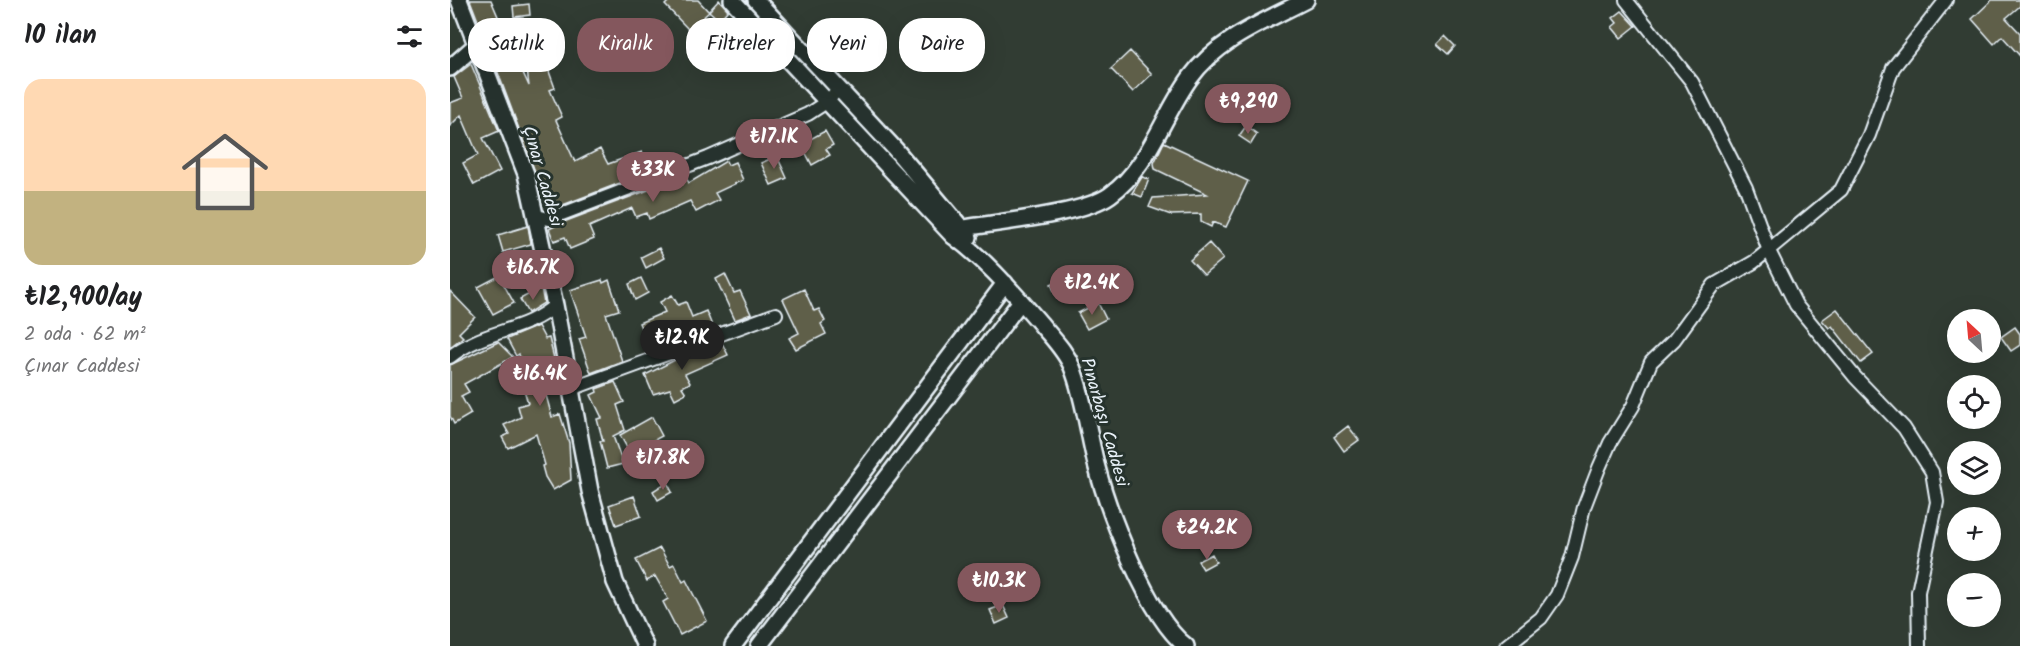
<!DOCTYPE html>
<html lang="tr">
<head>
<meta charset="utf-8">
<style>
	:root { --surface:#fff; --page:#f2f2f2; --text:#202124; --muted:#757577; --accent:#84575d }
	body { margin:0; font-family:Kalam,sans-serif; background:var(--page); color:var(--text); height:100vh; display:flex; flex-direction:column; font-size:22px; white-space:nowrap }
	* { box-sizing:border-box; margin:0 }
	p { font-size:20px; color:var(--muted) }
	.icon { flex:none; width:33px; height:33px; fill:none; stroke:currentColor; stroke-width:2; stroke-linecap:round; stroke-linejoin:round }
	.map { position:relative; flex:1; overflow:hidden }
	.panel { display:flex; flex-direction:column; background:var(--surface); width:450px }
	.panel>* { flex:none }
	.banner { position:absolute; left:18px; top:18px; width:570px; height:54px; display:flex; gap:12px }
	.needle { width:39px; rotate:334deg }
	.tools { position:absolute; left:1497px; top:309px; display:grid; gap:12px }
	.tools a { display:grid; place-items:center; width:54px; height:54px; border-radius:50%; background:var(--surface); box-shadow:0 6px 24px #0002; font-size:30px }
	.price { position:absolute; translate:-50% -51px; padding:0 14px; border-radius:21px; background:var(--accent); color:#fff; font-size:20px; line-height:39px; filter:drop-shadow(0 2px 3px #0008) }
	.price::after { content:''; position:absolute; left:50%; top:36px; width:18px; height:14px; margin-left:-9px; background:inherit; clip-path:polygon(0 0,100% 0,50% 100%) }
	.price.on { background:#222; color:#fff }
	ul { padding:0; list-style:none }
	li { display:grid; align-content:center; gap:12px; height:318px; padding:0 24px }
	li span { display:grid; place-items:center; height:186px; border-radius:18px; color:#555 }
	li>.icon { margin-inline-start:auto }
	span .icon { width:108px; height:108px; fill:#fffc; stroke-width:1 }
	li b { font-size:26px }
	h2 { display:flex; justify-content:space-between; align-items:center; height:72px; padding:0 24px; font-size:26px }
	.pill { padding:0 21px; border-radius:24px; background:var(--surface); box-shadow:0 6px 24px #0002; font-size:21px; line-height:54px }
	.pill.on { background:var(--accent); color:#fff }
	main { display:flex; flex:1; min-height:0 }
	.map>svg:first-child { display:block }
	.building { fill:#5f5f4a; stroke:#e8f1f8; stroke-width:1.5 }
	.lines { fill:none; stroke-linecap:round; stroke-linejoin:round }
	.minor-casing { stroke:#e8f1f8; stroke-width:16 }
	.tertiary-casing { stroke:#e8f1f8; stroke-width:20 }
	.minor { stroke:#26332d; stroke-width:12 }
	.tertiary { stroke:#26332d; stroke-width:15 }
	.labels { text-anchor:middle; stroke-width:6; stroke-linejoin:round; paint-order:stroke }
	.street-label { font-size:18px; fill:#e8f1f8; stroke:#26332d }
</style>
</head>
<body>
<main>
<section class="panel">
<h2>10 ilan<svg class="icon" aria-label="filters" viewBox="0 0 24 24"><path d="M4 7h16M4 17h16"/><circle cx="9" cy="7" r="2"/><circle cx="15" cy="17" r="2"/></svg></h2>
<ul>
<li><span style="background:linear-gradient(#ffd9b3 60%,#c2b280 0)"><svg class="icon" aria-label="home" viewBox="0 0 24 24"><path d="M3 11l9-7 9 7M6 9v11h12V9"/></svg></span><div><b>₺12,900/ay</b><p>2 oda · 62 m²</p><p>Çınar Caddesi</p></div></li>
</ul>
</section>
<div class="map">
<svg width="1570" height="646" viewBox="0 0 1570 646">
	<rect width="100%" height="100%" fill="#313c33"/>
	<filter id="ink" filterUnits="userSpaceOnUse"><feTurbulence type="fractalNoise" baseFrequency=".0167" numOctaves="2"/><feDisplacementMap in="SourceGraphic" scale="12" xChannelSelector="R" yChannelSelector="G"/><feConvolveMatrix kernelMatrix="1 2 1 2 8 2 1 2 1" color-interpolation-filters="sRGB"/></filter>
	<g filter="url(#ink)">
		<path class="building" d="M20 0H41L58 40 39 49Z
			M220 0H248L259 12 239 30 215 5Z
			M269 0 278 10 269 20 259 11Z
			M1542 0H1570V6L1556 18 1570 33V56L1552 36 1544 44 1522 19Z
			M79 4 80 15 64 17 63 6Z
			M1172 11 1186 26 1171 38 1162 27 1167 23 1163 18Z
			M995 36 1005 46 998 54 987 44Z
			M90 38 96 54 93 55 105 88 100 90 112 117 106 120 125 162 150 149 158 164 192 152 196 163 202 162 204 170 105 208 85 172 47 70 69 64 79 86 76 61 83 58 78 43Z
			M680 51 702 74 683 92 661 69Z
			M21 64 49 131 33 138 50 171 24 185 13 163 28 155 11 115 0 126V103L13 98 4 77Z
			M796 126 807 134 801 144 789 136Z
			M375 131 383 145 376 149 380 155 362 165 351 144Z
			M714 142 798 181 776 227 763 222 761 227 751 222V214L721 215 699 207 703 198 757 194 705 169 704 163Z
			M327 156 337 178 321 185 311 163Z
			M276 161 278 165 285 162 293 180 265 193 269 200 246 212 240 201 199 219 197 213 186 217 182 208 139 227 144 239 120 249 115 237 104 241 99 229 111 223 209 186 210 188 235 176 239 183Z
			M692 177 699 179 692 197 682 193Z
			M78 226 81 244 53 252 48 235Z
			M759 243 773 259 754 275 740 260Z
			M209 248 214 258 196 268 191 257Z
			M275 274 284 293 290 291 301 314 285 320 266 279Z
			M49 276 64 303 43 314 28 287Z
			M191 278 198 293 185 300 179 284Z
			M612 279 616 288 605 293 601 284Z
			M152 280 153 283 159 280 169 310 156 314 172 361 141 373 129 339 136 337 120 290Z
			M91 288 94 303 78 313 70 299Z
			M354 289 364 311 369 309 375 321 371 324 376 334 346 349 339 338 349 333 333 299Z
			M0 291 25 317 9 333 13 337 0 347Z
			M222 295 228 305 236 302 242 317 256 311 263 328 218 345 215 337 198 344 189 323 215 312 210 302Z
			M648 303 656 319 637 329 628 313Z
			M1387 309 1423 354 1411 363 1382 326 1379 328 1372 320Z
			M88 326 95 339 99 338 110 383 94 388 102 417 110 414 119 443 121 480 103 490 95 477 92 466 95 465 86 434 58 448 52 437 59 434 54 425 71 417 68 406 78 403 70 377 75 376 69 354 66 356 57 339Z
			M1565 327 1570 334V345L1561 351 1551 337Z
			M48 342 63 357 14 384 19 392 11 396 21 414 4 424 0 416V365Z
			M272 343 278 355 235 374 240 383 232 387 236 393 225 399 220 389 203 394 195 375 225 360Z
			M165 382 174 402 167 405 175 430 163 436 173 464 157 468 150 441H153L147 419 152 418 141 395 147 392 146 389Z
			M202 417 212 436 180 453 170 435Z
			M898 426 909 440 894 451 884 437Z
			M217 482 222 492 208 500 203 491Z
			M184 496 191 516 166 525 159 505Z
			M210 548 220 566 224 564 233 582 236 580 257 621 230 635 213 602 218 599 205 576 197 581 186 560Z
			M762 554 766 562 753 569 748 561Z
			M553 605 559 618 546 624 540 610Z"/>
		<g class="lines">
			<g class="minor-casing">
				<path id="minor" d="M1176 0 1242 82 1296 188 1319 251 1346 305 1405 377 1454 428 1482 472 1487 502 1468 592 1469 646
					M87 216 99 219 258 158 358 114 378 101 388 89
					M0 357C32 330 76 332 105 305
					M121 389 326 314
					M1056 646 1091 618 1107 595 1122 557 1134 507 1149 468 1160 443 1183 406 1201 362 1224 340 1264 285 1304 262 1391 190 1419 135 1443 68 1496 0"/>
			</g>
			<g class="tertiary-casing">
				<path id="tertiary" d="M9 0 76 174 105 305 140 491 165 582 195 646
					M282 0 503 236C537 261 562 291 590 323 601 337 615 350 622 367 634 397 638 432 646 464 658 511 698 617 736 646
					M306 0 445 149 519 237
					M0 68 26 45
					M503 236 514 228C550 222 634 214 660 195 699 167 713 115 740 78 768 39 814 22 856 0
					M283 646 555 283
					M309 646 571 301"/>
			</g>
			<use href="#minor" class="minor"/>
			<use href="#tertiary" class="tertiary"/>
		</g>
	</g>
	<g class="labels">
		<g class="street-label">
			<text transform="translate(93 176) rotate(74)" y="6">Çınar Caddesi</text>
			<text transform="translate(655 422) rotate(74)" y="6">Pınarbaşı Caddesi</text>
		</g>
	</g>
</svg>
<div class="tools">
<a><svg class="needle" viewBox="-14 -14 28 28"><path d="M0-13l5 13h-10z" fill="#e53935"/><path d="M0 13l5-13h-10z" fill="#757577"/></svg></a>
<a><svg class="icon" aria-label="locate" viewBox="0 0 24 24"><circle cx="12" cy="12" r="6"/><path d="M12 2v4M12 18v4M2 12h4M18 12h4"/></svg></a>
<a><svg class="icon" aria-label="layers" viewBox="0 0 24 24"><path d="M12 4l9 5-9 5-9-5zM3 14l9 5 9-5"/></svg></a>
<a>+</a>
<a>−</a>
</div>
<b class="price" style="left:798px;top:135px">₺9,290</b>
<b class="price" style="left:324px;top:170px">₺17.1K</b>
<b class="price" style="left:203px;top:203px">₺33K</b>
<b class="price" style="left:83px;top:301px">₺16.7K</b>
<b class="price" style="left:642px;top:316px">₺12.4K</b>
<b class="price on" style="left:232px;top:371px">₺12.9K</b>
<b class="price" style="left:90px;top:407px">₺16.4K</b>
<b class="price" style="left:213px;top:491px">₺17.8K</b>
<b class="price" style="left:757px;top:561px">₺24.2K</b>
<b class="price" style="left:549px;top:614px">₺10.3K</b>
<div class="banner">
<a class="pill">Satılık</a>
<a class="pill on">Kiralık</a>
<a class="pill">Filtreler</a>
<a class="pill">Yeni</a>
<a class="pill">Daire</a>
</div>
</div>
</main>
</body>
</html>
